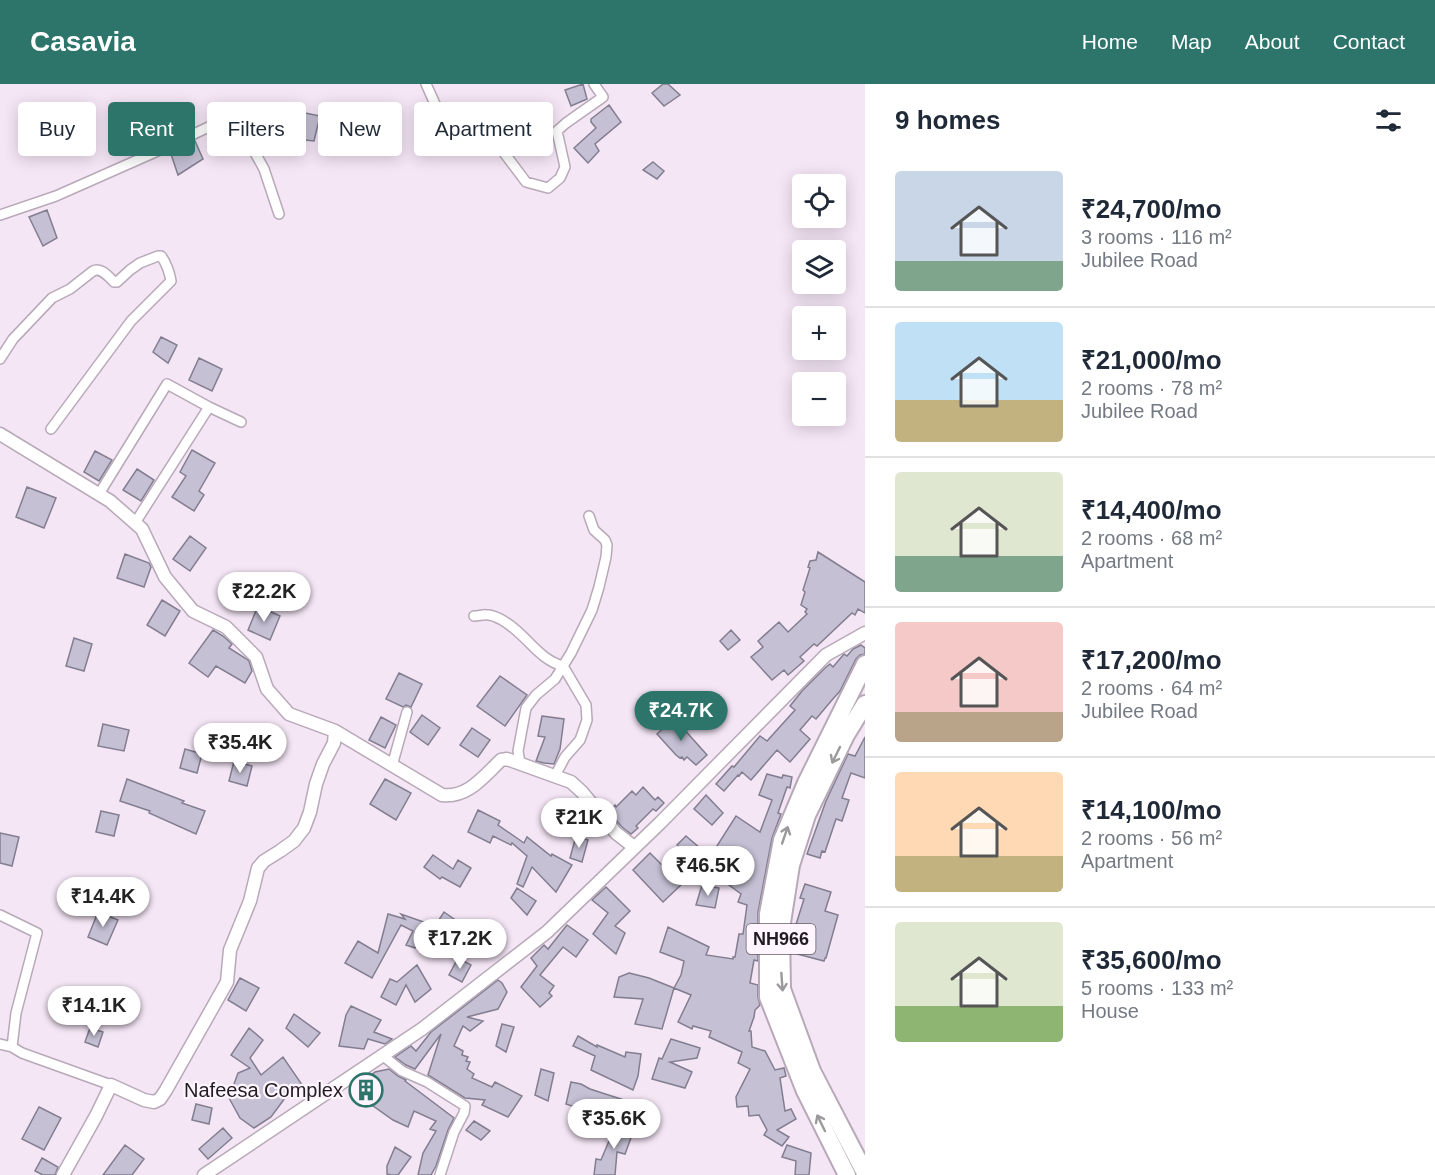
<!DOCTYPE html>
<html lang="en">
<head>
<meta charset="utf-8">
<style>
	:root { --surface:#fff; --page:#f6f6f7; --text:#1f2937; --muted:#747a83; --line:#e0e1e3; --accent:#2d746b }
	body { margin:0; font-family:Helvetica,sans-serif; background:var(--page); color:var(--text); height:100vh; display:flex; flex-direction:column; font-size:22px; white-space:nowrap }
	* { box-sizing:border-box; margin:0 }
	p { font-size:20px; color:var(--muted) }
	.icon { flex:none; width:33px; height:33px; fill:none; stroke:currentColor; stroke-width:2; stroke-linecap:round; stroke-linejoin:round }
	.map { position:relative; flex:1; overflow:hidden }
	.panel { display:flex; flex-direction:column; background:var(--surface); width:570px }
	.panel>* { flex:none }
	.hud { position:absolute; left:18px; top:18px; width:570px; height:54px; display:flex; gap:12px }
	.buttons { position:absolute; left:792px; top:90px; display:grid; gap:12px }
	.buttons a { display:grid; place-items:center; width:54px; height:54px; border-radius:6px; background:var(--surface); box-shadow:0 3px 15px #0003; font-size:30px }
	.price { position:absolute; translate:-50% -51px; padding:0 14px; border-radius:21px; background:#fff; color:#222; font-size:20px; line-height:39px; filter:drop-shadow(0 2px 3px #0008) }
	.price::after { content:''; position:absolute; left:50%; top:36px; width:18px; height:14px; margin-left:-9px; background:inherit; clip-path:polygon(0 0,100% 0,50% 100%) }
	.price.selected { background:var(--accent); color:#fff }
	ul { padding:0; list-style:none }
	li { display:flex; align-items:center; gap:18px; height:150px; padding:0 30px }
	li+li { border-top:2px solid var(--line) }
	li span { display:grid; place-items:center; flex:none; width:168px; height:120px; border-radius:6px; color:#555 }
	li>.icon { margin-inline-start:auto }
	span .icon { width:72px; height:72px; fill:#fffc; stroke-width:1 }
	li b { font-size:26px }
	h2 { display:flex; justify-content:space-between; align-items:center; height:72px; padding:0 30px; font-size:26px }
	.pill { padding:0 21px; border-radius:6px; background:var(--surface); box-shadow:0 3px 15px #0003; font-size:21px; line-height:54px }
	.pill.selected { background:var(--accent); color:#fff }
	header { display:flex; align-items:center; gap:36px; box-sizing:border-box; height:84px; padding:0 30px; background:var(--accent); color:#fff }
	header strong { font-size:28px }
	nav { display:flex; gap:33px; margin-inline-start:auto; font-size:21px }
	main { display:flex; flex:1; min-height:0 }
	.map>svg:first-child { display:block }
	.building { fill:#c5c0d4; stroke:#827e90; stroke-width:1.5 }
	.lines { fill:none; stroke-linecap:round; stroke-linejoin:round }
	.street-casing { stroke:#b8a9b9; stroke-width:12 }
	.secondary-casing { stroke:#b8a9b9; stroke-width:15 }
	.highway-casing { stroke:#b8a9b9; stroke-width:20 }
	.street { stroke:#fff; stroke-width:9 }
	.secondary { stroke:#fff; stroke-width:12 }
	.highway { stroke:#fff; stroke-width:16 }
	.oneway { stroke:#9b999b }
	.labels { text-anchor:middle; stroke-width:4.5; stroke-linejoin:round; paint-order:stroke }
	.shield { fill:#fef5ff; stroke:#635d64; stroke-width:1.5 }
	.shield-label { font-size:18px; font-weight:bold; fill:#211c21 }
	.poi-label { font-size:20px; fill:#211c21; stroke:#fef5ff; text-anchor:end }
</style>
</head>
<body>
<header>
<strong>Casavia</strong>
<nav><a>Home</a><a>Map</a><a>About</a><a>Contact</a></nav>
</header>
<main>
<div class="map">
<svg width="865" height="1091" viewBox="0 0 865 1091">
	<rect width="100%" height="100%" fill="#f5e6f6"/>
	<path class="building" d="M583 0 587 15 571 22 565 6Z
		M663 0H668L680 11 664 22 652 9Z
		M609 21 621 38 595 60 599 67 588 79 574 64 596 44 591 38V35Z
		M281 24 320 32 314 57 277 53Z
		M526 39 542 53 533 66 517 52Z
		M195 57 203 75 178 91 171 70Z
		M653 78 664 87 657 95 643 86Z
		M47 126 57 154 43 162 29 133Z
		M161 253 177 261 168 279 153 268Z
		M199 274 222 285 212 307 189 296Z
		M192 366 215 379 199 407 204 411 194 427 172 413 186 392 180 388Z
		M95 367 112 376 99 397 84 388Z
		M137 385 154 396 141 417 123 406Z
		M27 403 56 414 44 444 16 433Z
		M190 452 206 464 190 487 173 475Z
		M818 468 865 498V529L858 525 855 531 852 529 817 562 814 560 800 573 804 577 788 591 784 586 772 596 751 573 763 563 758 557 779 538 788 548 807 530 805 528 807 525 801 521 805 508 803 506 810 484 808 483 810 477 816 476Z
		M125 470 149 479 151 483 144 503 117 494Z
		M162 516 180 527 165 552 147 541Z
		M258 522 280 532 270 556 248 546Z
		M213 546 223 552 232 560 229 564 245 574 249 577 252 587 245 599 216 582 208 593 189 579Z
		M731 546 740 556 728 566 720 557Z
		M74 554 92 560 84 587 66 582Z
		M861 561 865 564V570L860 571 856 575 840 607 832 616 816 635 812 632 800 646 810 655 790 678 777 666 751 696 742 688 739 692 738 691 724 707 716 700 732 682 734 683 760 652 767 657 795 626 790 622 802 607 825 584 830 580 833 583 844 570 847 572 853 565Z
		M399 589 422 600 411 623 406 621 403 623 386 615Z
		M500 592 527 611 505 642 477 622Z
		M422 631 440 644 428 661 410 648Z
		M542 632 564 635 560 665 554 680 544 679 536 677 545 653 538 652Z
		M381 633 396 641 385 664 369 656Z
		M674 634 707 671 696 681 687 673 684 676 682 673 680 674 676 671 657 650Z
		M103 640 129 646 124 667 98 662Z
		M472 644 490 656 478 673 460 661Z
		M218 647 237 654 229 676 210 669Z
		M865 653V694L851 689 842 714 849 716 842 737 836 735 825 768 822 767 820 774 807 770 826 717 848 670 855 672Z
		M185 665 202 670 197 689 180 684Z
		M234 677 252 682 247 702 229 697Z
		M767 690 782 694 783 691 792 693 790 704 787 703 778 729 781 730 772 754 758 828V877L754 876 750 899 758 901V913L760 921 755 926 754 933 749 947H751L752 963 765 967 775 986 784 984 786 992 780 994 785 1027 791 1025 796 1035 777 1046 789 1053 782 1062 764 1051 767 1046 759 1031 749 1032 748 1022 737 1023 736 1013 750 985 738 979 742 968 709 953 711 947 693 942 692 945 678 938 691 911 674 904 681 891 684 877 660 868 668 843 709 863 706 871 733 875V873H735L739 850H743L747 821 738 818 741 810 706 784 708 776 736 732 760 748 772 716 759 711Z
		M127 695 184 717 182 719 205 727 196 750 149 729 150 727 120 717Z
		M385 695 411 709 396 736 370 720Z
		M643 703 655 716 658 713 664 719 656 727 653 725 636 742 638 744 631 750 622 743 609 728 615 721 616 723 632 707 636 711Z
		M706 711 723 729 712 741 694 725Z
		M478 726 500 737 498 741 524 759 527 753 551 772 552 770 572 781 556 808 532 783 523 803 517 800 527 772 512 759 511 761 493 752 490 759 468 748Z
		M101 727 119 731 114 752 96 748Z
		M0 749 19 753 12 782 0 779Z
		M576 752 588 756 582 778 570 774Z
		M686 752 701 765 684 798 663 818 633 786 650 769 668 787 683 766 677 761Z
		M433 771 453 785 458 776 471 784 460 803 442 793 440 795 424 783Z
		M805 800 831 808 825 827 838 831 826 874H825L824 877 797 870 802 853 793 850 804 815 800 814Z
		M702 801 719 804 715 824 696 821Z
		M606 803 630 827 615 842 625 849 616 870 593 850 608 829 592 816Z
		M517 804 536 817 527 831 511 814Z
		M98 828 118 836 107 861 88 853Z
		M444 828 464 842 444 867 420 847 415 864 406 861 413 847 401 841 372 894 345 879 358 857 378 869 388 830 405 835 401 830 435 842Z
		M567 841 588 856 576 873 563 863 540 891 554 902 549 909 552 912 540 923 521 903 537 882 531 874 544 861 548 865Z
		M458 874 471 881 462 898 449 891Z
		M417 881 431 905 415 918 406 901 396 921 381 913 390 895 397 898Z
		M629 889 649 894 674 904 662 945 635 940 643 915 614 913 619 893Z
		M240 894 259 904 246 927 228 916Z
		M498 896 502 899 507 908 498 925 467 933 483 937 470 947 463 942 454 962 463 967 462 971 468 973 466 977 470 978 467 985 474 990 472 994 492 1003 495 998 522 1012 508 1033 482 1021 485 1016 465 1014 428 991 441 950 415 985 406 981 395 973 411 962 416 967 431 948Z
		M351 922 381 936 374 948 392 955 385 960 368 955 364 965 339 962 346 931Z
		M294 930 320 949 308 963 286 944Z
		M502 940 514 943 506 968 496 962Z
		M90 944 103 948 98 963 85 958Z
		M249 944 263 956 250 974 261 991 283 973 305 1005 298 1011 285 1014 271 1033 254 1044 240 1034 229 1014 238 989 250 984 231 971Z
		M578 952 597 963V961L625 973 626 968 641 970 638 992 633 1006 591 986 595 972 573 962Z
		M671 955 700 964 697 974 670 978 692 988 685 1004 652 995 659 974 662 975Z
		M389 985 398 992 406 996 405 997 454 1034 448 1046 436 1082 431 1091H418L423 1069 436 1047 430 1045 436 1037 414 1027 408 1043 393 1036 352 1007 375 988Z
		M541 985 554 989 548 1017 535 1011Z
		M571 998 581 1000 590 1005 627 1017 622 1034 586 1024 584 1030 574 1027 575 1023 566 1020Z
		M196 1020 212 1024 209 1040 192 1036Z
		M39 1023 61 1034 44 1066 22 1055Z
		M474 1037 490 1047 481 1056 466 1046Z
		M617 1038 635 1043 625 1070 617 1068 615 1091H594L596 1075 601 1076Z
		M223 1044 232 1054 208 1075 199 1065Z
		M125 1061 144 1075 132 1091H103Z
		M787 1061 811 1069 809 1091H795L796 1077 782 1073Z
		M395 1063 411 1073 398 1091H391L387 1090V1082Z
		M42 1074 58 1083 55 1091H43L35 1087Z"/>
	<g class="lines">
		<g class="street-casing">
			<path id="street" d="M426 0 440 31 442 47 456 51 483 52 502 66 526 98 548 104 560 94 565 83 557 47 566 39 603 13 594 0
				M0 131 56 112 160 66 234 31 264 85 279 130
				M0 275 13 255 52 214 70 205 93 187C101 183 108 192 114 198H117L130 186 140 179 158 172H161C166 178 170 190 171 197L131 237 51 345
				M99 410 167 300 209 323 241 338
				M135 439 209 323
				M474 532C479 532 484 530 488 531 493 531 498 534 502 536 526 549 537 575 563 582L586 621 587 636 580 656 565 673 555 692
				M520 679 518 667 526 624 536 611 555 595 571 569 592 526 599 503 606 473 607 461 605 456 594 446 589 432
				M392 682 407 628
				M0 831 37 849 16 929 12 963 22 969 111 1001
				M0 960 12 963
				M382 971 402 987 427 998 465 1022 464 1029 454 1048 440 1091"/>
		</g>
		<g class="secondary-casing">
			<path id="secondary" d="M0 350 110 417 142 445 165 493 193 527 226 543 256 573 267 605 289 630 335 647 442 711C468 714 483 693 501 676L507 675 571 698 582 708 616 749 634 763
				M63 1091 96 1032 111 1001 144 1016 154 1018 160 1015 166 1006 227 898 230 866 250 817 258 784 264 777 280 767 294 757 304 744 310 728 316 700 323 680 334 659 335 647
				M204 1091 422 945 547 848 660 739 826 571 865 549"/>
		</g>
		<g class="highway-casing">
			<path id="highway" d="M865 620 846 651 807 731 791 781 781 845 782 905 812 987 865 1089
				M847 1091 805 1007 768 913V830L782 756 806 699 865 580"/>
		</g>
		<use href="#street" class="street"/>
		<use href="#secondary" class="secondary"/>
		<use href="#highway" class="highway"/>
	</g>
	<defs><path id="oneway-shaft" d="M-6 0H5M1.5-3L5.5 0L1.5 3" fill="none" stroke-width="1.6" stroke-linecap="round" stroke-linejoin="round" transform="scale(1.5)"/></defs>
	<g class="oneway">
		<use href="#oneway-shaft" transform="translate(836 671) rotate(116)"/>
		<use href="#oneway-shaft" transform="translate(785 751) rotate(-71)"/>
		<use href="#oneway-shaft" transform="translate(782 898) rotate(86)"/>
		<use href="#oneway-shaft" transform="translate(821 1039) rotate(-116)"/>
	</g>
	<defs>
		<g id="building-ring" transform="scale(1.725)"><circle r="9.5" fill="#fef5ff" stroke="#2d746b" stroke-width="1.5"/><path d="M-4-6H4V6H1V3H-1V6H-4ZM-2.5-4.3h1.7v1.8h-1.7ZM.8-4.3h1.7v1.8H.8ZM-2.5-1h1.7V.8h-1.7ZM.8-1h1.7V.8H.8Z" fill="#2d746b"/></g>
	</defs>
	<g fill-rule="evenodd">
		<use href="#building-ring" x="366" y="1006"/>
	</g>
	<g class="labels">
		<rect class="shield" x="746.5" y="840" width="69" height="30" rx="4.5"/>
		<g class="shield-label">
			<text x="781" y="861">NH966</text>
		</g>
		<g class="poi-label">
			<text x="343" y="1013">Nafeesa Complex</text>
		</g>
	</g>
</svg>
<div class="buttons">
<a><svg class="icon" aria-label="locate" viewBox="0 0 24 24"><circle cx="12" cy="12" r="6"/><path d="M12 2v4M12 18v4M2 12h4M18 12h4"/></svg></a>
<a><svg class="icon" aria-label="layers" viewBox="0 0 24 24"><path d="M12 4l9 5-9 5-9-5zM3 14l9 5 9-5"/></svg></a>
<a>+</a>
<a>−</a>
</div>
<b class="price" style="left:264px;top:539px">₹22.2K</b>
<b class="price selected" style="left:681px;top:658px">₹24.7K</b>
<b class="price" style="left:240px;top:690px">₹35.4K</b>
<b class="price" style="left:579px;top:765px">₹21K</b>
<b class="price" style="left:708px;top:813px">₹46.5K</b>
<b class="price" style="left:103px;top:844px">₹14.4K</b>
<b class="price" style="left:460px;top:886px">₹17.2K</b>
<b class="price" style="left:94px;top:953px">₹14.1K</b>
<b class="price" style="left:614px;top:1066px">₹35.6K</b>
<div class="hud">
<a class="pill">Buy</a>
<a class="pill selected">Rent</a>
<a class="pill">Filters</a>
<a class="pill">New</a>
<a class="pill">Apartment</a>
</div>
</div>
<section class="panel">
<h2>9 homes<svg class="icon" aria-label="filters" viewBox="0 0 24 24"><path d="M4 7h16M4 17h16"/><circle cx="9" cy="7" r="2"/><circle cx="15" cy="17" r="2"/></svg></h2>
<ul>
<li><span style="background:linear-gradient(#c9d6e8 75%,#7fa58c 0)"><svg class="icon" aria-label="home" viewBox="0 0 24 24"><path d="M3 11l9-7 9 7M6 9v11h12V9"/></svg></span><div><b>₹24,700/mo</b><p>3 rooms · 116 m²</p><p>Jubilee Road</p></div></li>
<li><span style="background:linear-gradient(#bfe0f5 65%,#c2b280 0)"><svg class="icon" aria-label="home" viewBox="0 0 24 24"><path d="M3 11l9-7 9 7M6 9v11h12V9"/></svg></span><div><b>₹21,000/mo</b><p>2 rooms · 78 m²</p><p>Jubilee Road</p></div></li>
<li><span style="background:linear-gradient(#dfe7d0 70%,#7fa58c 0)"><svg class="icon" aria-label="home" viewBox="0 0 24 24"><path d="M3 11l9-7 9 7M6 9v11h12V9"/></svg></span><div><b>₹14,400/mo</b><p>2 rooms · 68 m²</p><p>Apartment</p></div></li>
<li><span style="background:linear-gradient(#f6c9c9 75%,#b9a48a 0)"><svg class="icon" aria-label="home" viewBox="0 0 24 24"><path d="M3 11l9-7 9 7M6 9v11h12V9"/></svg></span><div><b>₹17,200/mo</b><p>2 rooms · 64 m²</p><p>Jubilee Road</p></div></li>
<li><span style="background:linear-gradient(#ffd9b3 70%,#c2b280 0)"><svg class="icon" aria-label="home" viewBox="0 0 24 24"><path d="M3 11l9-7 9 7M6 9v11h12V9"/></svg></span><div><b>₹14,100/mo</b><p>2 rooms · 56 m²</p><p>Apartment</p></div></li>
<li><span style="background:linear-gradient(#dfe7d0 70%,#8fb573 0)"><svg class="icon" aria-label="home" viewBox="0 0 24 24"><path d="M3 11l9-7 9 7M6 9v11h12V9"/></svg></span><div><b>₹35,600/mo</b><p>5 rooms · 133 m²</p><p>House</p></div></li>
</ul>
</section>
</main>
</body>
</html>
